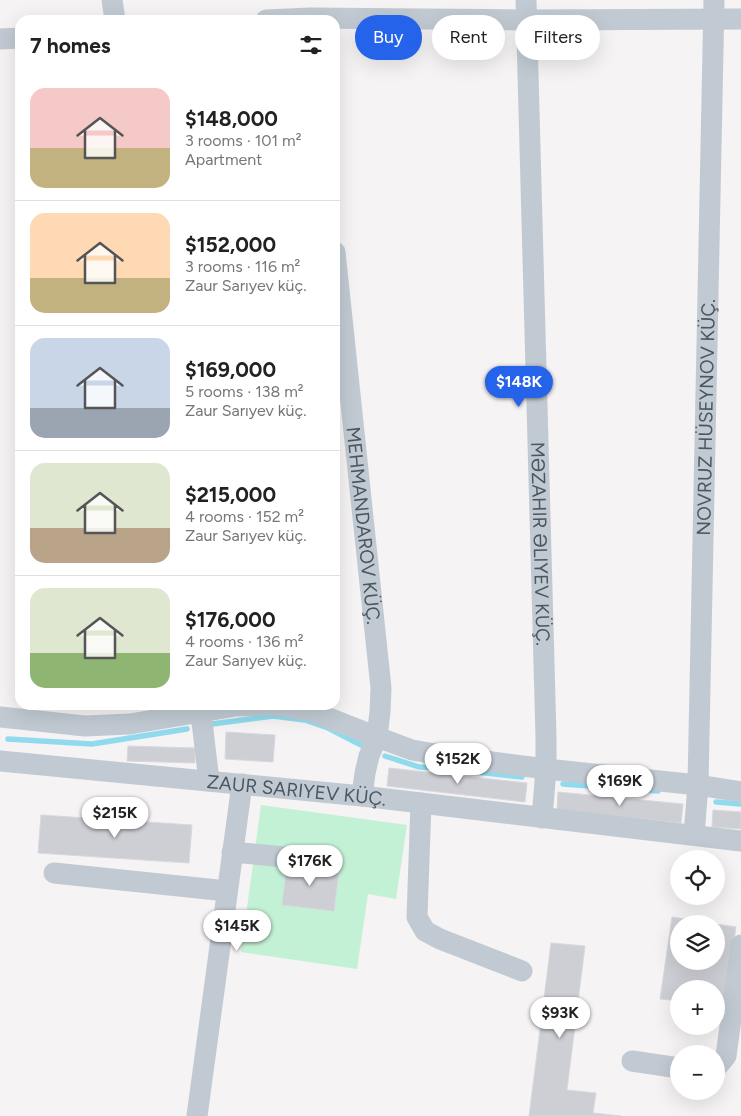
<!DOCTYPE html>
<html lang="en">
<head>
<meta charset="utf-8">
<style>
	:root { --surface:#fff; --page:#f6f6f6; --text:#222; --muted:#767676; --line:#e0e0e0; --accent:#2563eb }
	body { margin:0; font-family:Figtree,sans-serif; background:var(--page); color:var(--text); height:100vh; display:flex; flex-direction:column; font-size:19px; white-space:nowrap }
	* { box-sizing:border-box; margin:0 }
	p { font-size:16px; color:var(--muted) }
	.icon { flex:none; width:28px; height:28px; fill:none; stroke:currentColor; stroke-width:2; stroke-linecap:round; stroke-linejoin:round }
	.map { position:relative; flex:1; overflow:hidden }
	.panel { position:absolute; left:15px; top:15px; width:325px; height:695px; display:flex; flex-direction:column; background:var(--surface); border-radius:15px; box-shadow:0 5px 20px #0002 }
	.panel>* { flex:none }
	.guide { position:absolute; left:355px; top:15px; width:310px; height:45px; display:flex; gap:10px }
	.buttons { position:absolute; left:670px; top:850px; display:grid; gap:10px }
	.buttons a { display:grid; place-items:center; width:55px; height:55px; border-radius:50%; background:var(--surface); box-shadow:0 5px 20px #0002; font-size:25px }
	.price { position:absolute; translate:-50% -42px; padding:0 11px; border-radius:18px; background:#fff; color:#222; font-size:16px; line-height:32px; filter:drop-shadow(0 1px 2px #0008) }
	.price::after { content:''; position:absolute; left:50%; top:30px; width:15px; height:11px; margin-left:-8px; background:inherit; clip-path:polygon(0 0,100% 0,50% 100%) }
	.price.active { background:var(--accent); color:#fff }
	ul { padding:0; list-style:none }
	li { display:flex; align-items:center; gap:15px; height:125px; padding:0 15px }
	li+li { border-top:1px solid var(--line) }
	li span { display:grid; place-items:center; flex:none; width:140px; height:100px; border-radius:15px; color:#555 }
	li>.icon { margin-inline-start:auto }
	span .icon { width:60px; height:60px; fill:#fffc; stroke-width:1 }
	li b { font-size:21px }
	h2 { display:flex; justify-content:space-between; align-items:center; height:60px; padding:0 15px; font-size:21px }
	.tag { padding:0 18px; border-radius:22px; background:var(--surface); box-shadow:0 5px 20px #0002; font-size:18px; line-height:45px }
	.tag.active { background:var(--accent); color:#fff }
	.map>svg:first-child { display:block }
	.green { fill:#c3f1d5 }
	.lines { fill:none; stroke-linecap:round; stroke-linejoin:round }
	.stream { stroke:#90daee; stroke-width:5.5 }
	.building { fill:#cdcfd5; stroke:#d7d9de }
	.minor { stroke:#c1cad2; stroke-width:21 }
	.labels { text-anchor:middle; stroke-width:4; stroke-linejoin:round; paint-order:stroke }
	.street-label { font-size:19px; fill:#4a5661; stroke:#fff }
</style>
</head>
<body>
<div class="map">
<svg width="741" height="1116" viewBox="0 0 741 1116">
	<rect width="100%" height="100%" fill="#f5f3f3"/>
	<path class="green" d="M261 805 407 825 396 899 368 894 357 969 241 952Z"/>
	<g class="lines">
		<path class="stream" d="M212 724 273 716 305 720 328 728 361 745
			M8 739 92 744 187 729
			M385 756 419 767 451 769 522 777
			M563 784 658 791
			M716 802 741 804"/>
	</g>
	<path class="building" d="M226 732 275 735 273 762 225 759Z
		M128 746 195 748V763L127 761Z
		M389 768 527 783 525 802 387 786Z
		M558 792 683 804 681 823 557 810Z
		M713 810 741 812V829L712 827Z
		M41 815 192 825 189 863 38 853Z
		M287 863 339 870 334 911 282 905Z
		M672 917 716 924H679V961H716V924L736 927 724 1007 716 1006V989H679V1001L660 999Z
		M551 943 585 946 567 1090 596 1093 593 1113 621 1116H529Z"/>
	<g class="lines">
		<g class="minor">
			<path d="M112 0 115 20"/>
			<path id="s1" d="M526 0 546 737V769L542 818"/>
			<path d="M266 20 311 18 527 20 741 19"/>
			<path d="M0 39 20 38"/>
			<path id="s2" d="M335 252 381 688 380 712 377 737 369 756 365 773 362 796"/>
			<path d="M200 705 209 781"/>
			<path d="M274 705 311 711 377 737 412 750 447 756 546 769 698 785 741 792"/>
			<path d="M0 717 85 726 130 724 236 706 268 705"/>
			<path id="s3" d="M0 761 362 796 741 841"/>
			<path d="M421 803 417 917 425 931 440 939 522 971"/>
			<path id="s4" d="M694 835 698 785 714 0"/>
			<path d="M232 852 326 861"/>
			<path d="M54 873 227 891"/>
			<path d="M632 1061 679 1068"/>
			<path d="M716 1068 726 1056 741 945"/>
			<path d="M197 1116 242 784"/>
		</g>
	</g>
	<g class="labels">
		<g class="street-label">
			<text dy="7" stroke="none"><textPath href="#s4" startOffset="418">NOVRUZ HÜSEYNOV KÜÇ.</textPath></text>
			<text dy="7" stroke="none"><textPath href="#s2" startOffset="275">MEHMANDAROV KÜÇ.</textPath></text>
			<text dy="7" stroke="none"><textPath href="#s1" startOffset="544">MƏZAHIR ƏLIYEV KÜÇ.</textPath></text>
			<text dy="7" stroke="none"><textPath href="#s3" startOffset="298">ZAUR SARIYEV KÜÇ.</textPath></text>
		</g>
	</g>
</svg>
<div class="buttons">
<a><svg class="icon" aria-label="locate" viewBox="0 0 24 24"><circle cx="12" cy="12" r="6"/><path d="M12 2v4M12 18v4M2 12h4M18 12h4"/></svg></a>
<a><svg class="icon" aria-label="layers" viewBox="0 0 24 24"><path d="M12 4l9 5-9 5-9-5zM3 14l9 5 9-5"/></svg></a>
<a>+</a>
<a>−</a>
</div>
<b class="price active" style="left:519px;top:408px">$148K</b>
<b class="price" style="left:458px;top:785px">$152K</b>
<b class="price" style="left:620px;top:807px">$169K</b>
<b class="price" style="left:115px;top:839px">$215K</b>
<b class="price" style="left:310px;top:887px">$176K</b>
<b class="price" style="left:237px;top:952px">$145K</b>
<b class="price" style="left:560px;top:1039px">$93K</b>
<div class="guide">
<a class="tag active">Buy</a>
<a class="tag">Rent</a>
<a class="tag">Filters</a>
</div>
<section class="panel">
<h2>7 homes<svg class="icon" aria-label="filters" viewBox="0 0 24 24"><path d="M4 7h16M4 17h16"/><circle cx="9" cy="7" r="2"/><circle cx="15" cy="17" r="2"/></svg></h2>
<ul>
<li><span style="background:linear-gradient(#f6c9c9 60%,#c2b280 0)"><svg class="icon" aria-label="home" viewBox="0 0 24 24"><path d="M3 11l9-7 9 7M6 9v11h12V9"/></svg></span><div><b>$148,000</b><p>3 rooms · 101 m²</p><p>Apartment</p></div></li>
<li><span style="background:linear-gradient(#ffd9b3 65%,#c2b280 0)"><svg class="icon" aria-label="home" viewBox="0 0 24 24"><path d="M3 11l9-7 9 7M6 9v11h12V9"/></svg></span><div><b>$152,000</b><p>3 rooms · 116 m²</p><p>Zaur Sarıyev küç.</p></div></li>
<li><span style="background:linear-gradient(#c9d6e8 70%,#9aa5b1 0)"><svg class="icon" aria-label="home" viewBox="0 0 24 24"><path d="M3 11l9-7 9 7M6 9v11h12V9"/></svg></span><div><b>$169,000</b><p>5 rooms · 138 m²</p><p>Zaur Sarıyev küç.</p></div></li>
<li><span style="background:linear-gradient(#dfe7d0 65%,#b9a48a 0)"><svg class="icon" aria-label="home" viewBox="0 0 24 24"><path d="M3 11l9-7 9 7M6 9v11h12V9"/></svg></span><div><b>$215,000</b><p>4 rooms · 152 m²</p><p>Zaur Sarıyev küç.</p></div></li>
<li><span style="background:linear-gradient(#dfe7d0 65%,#8fb573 0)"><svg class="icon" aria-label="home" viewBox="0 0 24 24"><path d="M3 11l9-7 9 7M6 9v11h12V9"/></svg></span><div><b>$176,000</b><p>4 rooms · 136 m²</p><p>Zaur Sarıyev küç.</p></div></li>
</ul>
</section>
</div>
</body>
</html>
